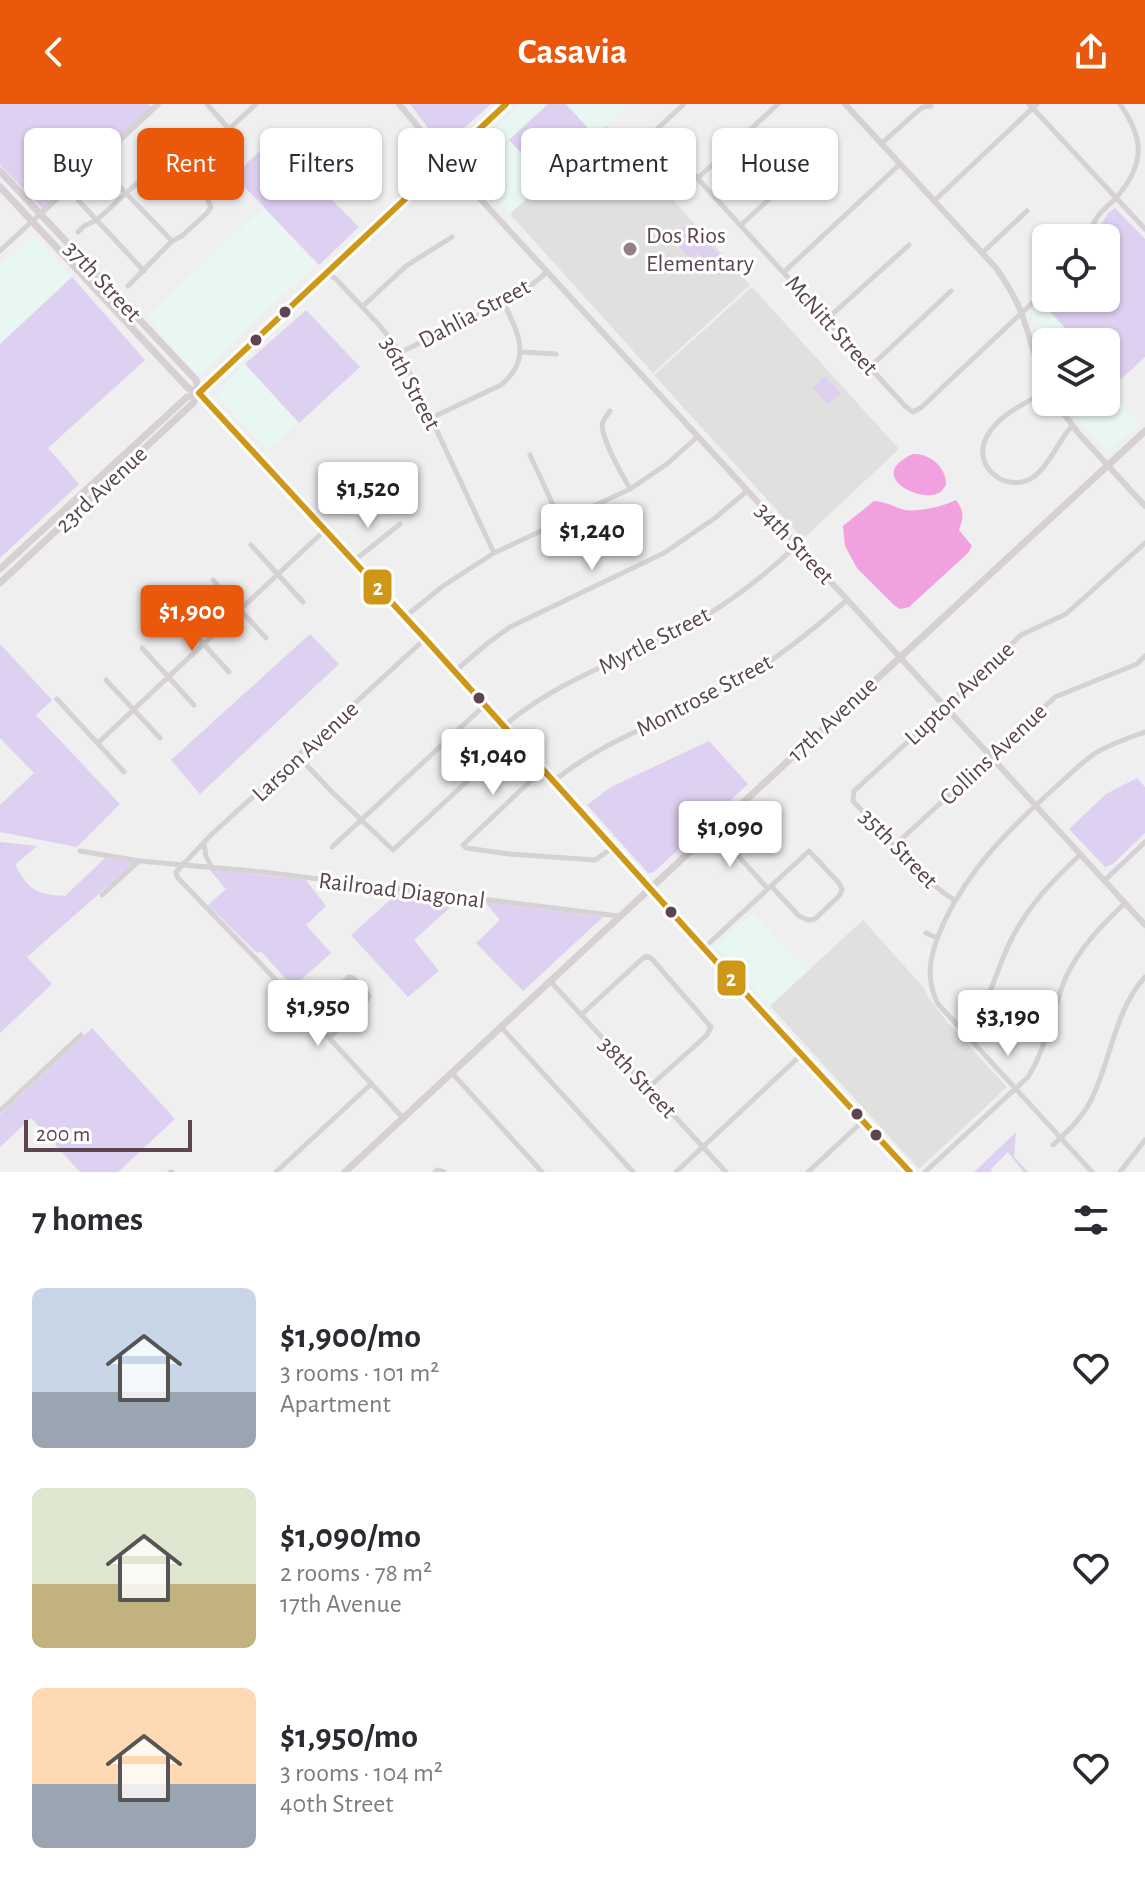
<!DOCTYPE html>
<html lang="en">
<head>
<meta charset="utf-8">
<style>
	:root { --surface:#fff; --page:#f7f7f7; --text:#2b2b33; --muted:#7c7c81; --accent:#ea580c }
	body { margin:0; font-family:"Alegreya Sans",sans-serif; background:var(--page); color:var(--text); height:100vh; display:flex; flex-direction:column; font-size:30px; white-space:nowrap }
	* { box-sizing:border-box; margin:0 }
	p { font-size:26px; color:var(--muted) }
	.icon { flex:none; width:44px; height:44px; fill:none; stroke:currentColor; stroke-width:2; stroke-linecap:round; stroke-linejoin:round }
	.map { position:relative; height:1068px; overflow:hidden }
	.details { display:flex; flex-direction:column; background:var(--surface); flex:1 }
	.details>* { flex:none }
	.top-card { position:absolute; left:24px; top:24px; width:1098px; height:72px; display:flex; gap:16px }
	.buttons { position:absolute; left:1032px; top:120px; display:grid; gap:16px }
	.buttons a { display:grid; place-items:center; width:88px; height:88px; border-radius:12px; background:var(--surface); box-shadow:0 2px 6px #0004; font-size:40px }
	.scale { position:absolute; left:24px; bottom:20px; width:168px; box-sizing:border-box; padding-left:8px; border:4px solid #5c4450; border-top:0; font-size:22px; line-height:28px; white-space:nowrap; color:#5c4450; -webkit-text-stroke:6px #fff; paint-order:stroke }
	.price { position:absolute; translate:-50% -68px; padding:0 18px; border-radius:8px; background:#fff; color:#222; font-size:26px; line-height:52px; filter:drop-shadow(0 2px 4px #0008) }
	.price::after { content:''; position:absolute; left:50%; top:48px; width:24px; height:18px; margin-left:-12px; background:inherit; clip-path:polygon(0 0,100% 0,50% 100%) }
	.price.selected { background:var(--accent); color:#fff }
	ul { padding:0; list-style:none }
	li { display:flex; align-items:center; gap:24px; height:200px; padding:0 32px }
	li span { display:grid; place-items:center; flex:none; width:224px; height:160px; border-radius:12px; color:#555 }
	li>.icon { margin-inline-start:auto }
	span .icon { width:96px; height:96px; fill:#fffc; stroke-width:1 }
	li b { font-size:34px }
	h2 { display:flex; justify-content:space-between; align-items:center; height:96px; padding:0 32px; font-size:34px }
	.chip { padding:0 28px; border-radius:12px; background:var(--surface); box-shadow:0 2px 6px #0004; font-size:28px; line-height:72px }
	.chip.selected { background:var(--accent); color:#fff }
	header { display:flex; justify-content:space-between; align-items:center; height:104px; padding:0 32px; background:var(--accent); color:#fff; font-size:36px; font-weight:600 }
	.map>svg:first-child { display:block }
	.commercial { fill:#e8f7f2 }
	.education { fill:#e0e0df }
	.green { fill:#ddd0f0 }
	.water { fill:#f2a1e0 }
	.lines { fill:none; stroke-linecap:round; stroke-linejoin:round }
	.minor { stroke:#d6d1d4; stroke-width:5 }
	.tertiary { stroke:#d6d1d4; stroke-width:6 }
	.secondary { stroke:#d6cfd3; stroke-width:7 }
	.bus-1-casing { stroke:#fff; stroke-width:12 }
	.bus-1 { stroke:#ce9718; stroke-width:6 }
	.poi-dot { fill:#8f8087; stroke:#fff; stroke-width:3 }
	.bus-dot { fill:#5c4450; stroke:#fff; stroke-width:3 }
	.labels { text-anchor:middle; stroke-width:6; stroke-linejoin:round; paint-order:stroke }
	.poi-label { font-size:24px; fill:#5c4450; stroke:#fff; text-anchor:start }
	.street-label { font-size:24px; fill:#5c4450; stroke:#fff }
	.line-badge { stroke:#fff; stroke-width:3 }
	.badge-label { font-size:22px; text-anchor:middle; font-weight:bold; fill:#fff }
</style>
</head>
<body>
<header><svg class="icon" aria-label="back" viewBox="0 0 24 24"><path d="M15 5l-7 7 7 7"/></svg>Casavia<svg class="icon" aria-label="share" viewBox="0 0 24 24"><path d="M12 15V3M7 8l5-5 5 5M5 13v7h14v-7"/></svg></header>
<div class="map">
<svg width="1145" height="1068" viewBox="0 0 1145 1068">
	<rect width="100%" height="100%" fill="#eeefee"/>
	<path class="commercial" d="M522 0H548L509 35 547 76 510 110 464 61V56Z
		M566 0H630L595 32Z
		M263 104 316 160 200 270 195 269 147 212Z
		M34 131 72 173 0 240V161Z
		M1042 199 1078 238H1046V254L1032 212 1033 206Z
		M245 260 299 319 267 346 217 291V287Z
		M1106 269 1116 280 1109 287 1139 321 1109 346 1100 340 1065 298H1106Z
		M752 809 807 868 770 902 718 845V840Z"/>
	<path class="education" d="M606 22 750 181 653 269 510 110Z
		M752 183 899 345 803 435 654 271Z
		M863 816 924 884 929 895 949 920 1007 983 919 1065 770 902Z"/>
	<path class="green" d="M0 0H148L151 3 42 104 0 61Z
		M410 0H491L444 42C431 29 421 14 410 0Z
		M548 0H566L595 32 547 76 509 36Z
		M272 36 359 123 319 161 236 74 248 58Z
		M1115 104 1145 135V253L1116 280 1106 269V238H1078L1042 199 1047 194H1106V134H1093L1108 109Z
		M685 121 692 129 696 125 730 163 719 172 697 149 690 154 678 141 680 139 674 132Z
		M72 173 145 256 48 344 79 380 0 454V240Z
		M306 206 360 263 299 319 245 260Z
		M825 272 841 289 828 300 813 284Z
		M310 530 339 560 200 690 171 656Z
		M0 540 52 596 36 611 120 700 77 743 0 728V701L34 669 0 634Z
		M709 637 748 680 654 768 648 769 587 701 611 683Z
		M1137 674 1145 683V729L1113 760 1105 763 1069 725 1106 690Z
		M0 738 37 742 15 761C30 787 35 790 65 792L105 754 135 758 27 853 52 880 0 929Z
		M209 765 306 776 326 802 306 821 331 849 293 883 261 847 257 849 208 801 226 785Z
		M398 789 452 795 456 798 414 836 439 867 408 893 351 831Z
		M485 798 603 813 523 887 476 839 500 816Z
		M92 924 175 1015 118 1068H80L31 1014 0 1043V1011Z
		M1016 1028 1014 1053 1028 1068H1022L1023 1067 1008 1048 991 1065 992 1068H974Z"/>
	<path class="water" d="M913 350C930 349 947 364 946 381 942 386 942 388 936 390 917 397 866 371 913 350Z
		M956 396C964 407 964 413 959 426L972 442 968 449 909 503 900 505 894 501 857 464 845 442 843 422 874 397C888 398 893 403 905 406 918 408 945 402 956 396Z"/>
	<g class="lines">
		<path class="minor" d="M207 0 229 25 256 0
			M684 0 657 25 659 32 905 302 913 308 922 303 946 280 1046 186
			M1029 0 1145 125
			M881 40 920 5 926 2H931
			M96 58 172 137
			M698 74 778 0
			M78 96 144 167
			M934 97 1037 0
			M741 121 823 46
			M78 128 84 122 97 116 160 58 167 54C181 63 205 87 211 103L207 109 182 132 172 137 128 182
			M1087 134C1090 126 1094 118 1098 112 1103 105 1110 100 1116 94 1145 60 1145 36 1120 0
			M0 147 40 110
			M982 149 1027 107
			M784 168 900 60
			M327 169 336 175 381 223 400 248 494 449
			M362 203 406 162 452 133
			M827 215 909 141
			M401 248 504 199 522 189 547 168
			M521 248 556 250
			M870 263 951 187
			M1046 287C1026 299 998 311 987 332 970 363 1008 392 1035 372 1051 359 1058 337 1072 322
			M610 307C608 311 604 314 603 318 598 330 623 372 630 385
			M431 314 501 281C533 254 518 230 504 199
			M530 351 561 418
			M251 441 303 498
			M355 456 400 420
			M213 476 266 534
			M177 511 229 568
			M406 512 443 482 494 449 630 385 667 360 697 333
			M142 544 194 601
			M455 567 488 539 510 523 664 449 715 414 747 387
			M106 576 160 634
			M57 595 124 668
			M505 621C557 577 623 555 682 525 725 503 762 474 796 442
			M98 639 326 425
			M299 653 332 688 393 746 515 633
			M543 665 463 741 466 744 509 750 595 756 614 743
			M555 676C604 636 667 616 723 586 768 562 808 530 847 496
			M714 725 768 785
			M204 740 206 752 211 762
			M894 742 1055 593 1137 560 1145 552
			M332 743 486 600
			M80 747 140 757 263 768 618 812
			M1105 776 1145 738
			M102 791 139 757
			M954 796C915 770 886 732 853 697L854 687 946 603 1021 531 1066 510 1145 439
			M926 829 937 834
			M705 843 809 747 839 779 842 785 840 791 815 815 808 816 799 812 771 782
			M550 877 726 1068
			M581 911 642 855 647 852 652 855 711 923 707 931 648 984
			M501 923 633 1068
			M965 929C990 903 995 867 1011 836 1028 802 1053 776 1081 750
			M329 934 364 901 369 892 353 874 349 873 335 885 334 892 352 911
			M452 969 542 1068
			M0 1007 81 931
			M403 1014 258 857 177 773 176 768 211 731 426 534
			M1053 1041C1067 1028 1081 1015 1090 998 1111 958 1114 907 1145 873
			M170 1068H172
			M276 1068 371 980
			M435 1068 437 1066 444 1068
			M676 1068 802 950
			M808 1068 863 1017
			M925 1068 1028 973C1047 943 1052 905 1066 873 1080 843 1102 821 1125 799
			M1092 1068 938 900C923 871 932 845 944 818 970 763 1012 722 1057 682 1069 671 1081 659 1094 650 1110 640 1128 634 1145 628
			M1120 1068 1145 1036"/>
		<path class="tertiary" d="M399 0 453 65 1145 821
			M845 0 996 164C1006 178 1015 193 1021 208 1030 232 1035 257 1046 280
			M40 110 158 0
			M1055 298 1079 330 1145 402"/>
		<path class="secondary" d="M0 67 196 276 199 289
			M0 83 188 284 199 289C354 455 506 622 656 791 739 885 826 975 910 1068
			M0 465 187 293 199 289
			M0 479 193 299 199 289 506 0
			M345 1068 601 830 1145 327"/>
		<g class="bus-1-casing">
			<path id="bus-1" d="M199 289 429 539 719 861 910 1068
				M199 289 506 0"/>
		</g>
		<use href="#bus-1" class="bus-1"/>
	</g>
	<circle class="poi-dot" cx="630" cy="145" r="8"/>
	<g class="bus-dot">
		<circle cx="285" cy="208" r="7"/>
		<circle cx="256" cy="236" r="7"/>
		<circle cx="479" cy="594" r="7"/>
		<circle cx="671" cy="808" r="7"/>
		<circle cx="857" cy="1010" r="7"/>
		<circle cx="876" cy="1031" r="7"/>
	</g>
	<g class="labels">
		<g class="poi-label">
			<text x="646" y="139">Dos Rios<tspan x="646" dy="28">Elementary</tspan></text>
		</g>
		<g class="street-label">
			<text transform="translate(103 177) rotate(47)" y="8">37th Street</text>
			<text transform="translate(474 209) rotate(-28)" y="8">Dahlia Street</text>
			<text transform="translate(832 221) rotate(48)" y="8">McNitt Street</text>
			<text transform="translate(411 279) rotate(62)" y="8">36th Street</text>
			<text transform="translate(101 385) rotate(-43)" y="8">23rd Avenue</text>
			<text transform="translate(795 439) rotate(47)" y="8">34th Street</text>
			<text transform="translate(654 536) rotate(-27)" y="8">Myrtle Street</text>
			<text transform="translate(959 589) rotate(-43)" y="8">Lupton Avenue</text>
			<text transform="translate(704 591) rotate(-28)" y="8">Montrose Street</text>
			<text transform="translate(832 615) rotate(-43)" y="8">17th Avenue</text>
			<text transform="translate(305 647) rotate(-43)" y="8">Larson Avenue</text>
			<text transform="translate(993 650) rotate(-43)" y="8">Collins Avenue</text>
			<text transform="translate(899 744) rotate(46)" y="8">35th Street</text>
			<text transform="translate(402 786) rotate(7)" y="8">Railroad Diagonal</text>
			<text transform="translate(638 973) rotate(47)" y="8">38th Street</text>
		</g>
	</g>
	<g class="line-badge">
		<rect x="362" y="464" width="31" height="38" rx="8" fill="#ce9718"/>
		<rect x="716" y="855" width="31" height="38" rx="8" fill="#ce9718"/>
	</g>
	<g class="badge-label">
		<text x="378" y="491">2</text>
		<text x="731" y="882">2</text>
	</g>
</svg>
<div class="buttons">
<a><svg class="icon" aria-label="locate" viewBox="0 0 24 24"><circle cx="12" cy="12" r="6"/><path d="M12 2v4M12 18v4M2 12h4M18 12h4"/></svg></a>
<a><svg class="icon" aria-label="layers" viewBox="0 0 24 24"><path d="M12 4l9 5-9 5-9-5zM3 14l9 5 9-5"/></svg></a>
</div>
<div class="scale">200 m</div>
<b class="price" style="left:368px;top:426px">$1,520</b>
<b class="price" style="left:592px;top:468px">$1,240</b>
<b class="price selected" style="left:192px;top:549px">$1,900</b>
<b class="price" style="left:493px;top:693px">$1,040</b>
<b class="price" style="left:730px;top:765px">$1,090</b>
<b class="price" style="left:318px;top:944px">$1,950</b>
<b class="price" style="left:1008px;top:954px">$3,190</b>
<div class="top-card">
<a class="chip">Buy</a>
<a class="chip selected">Rent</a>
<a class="chip">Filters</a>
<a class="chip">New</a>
<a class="chip">Apartment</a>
<a class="chip">House</a>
</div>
</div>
<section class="details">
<h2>7 homes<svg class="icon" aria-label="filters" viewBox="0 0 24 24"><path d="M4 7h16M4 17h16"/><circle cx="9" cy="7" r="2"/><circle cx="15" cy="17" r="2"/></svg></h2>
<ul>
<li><span style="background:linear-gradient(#c9d6e8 65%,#9aa5b1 0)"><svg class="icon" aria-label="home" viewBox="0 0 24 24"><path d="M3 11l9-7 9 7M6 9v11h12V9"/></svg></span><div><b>$1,900/mo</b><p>3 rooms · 101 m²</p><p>Apartment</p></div><svg class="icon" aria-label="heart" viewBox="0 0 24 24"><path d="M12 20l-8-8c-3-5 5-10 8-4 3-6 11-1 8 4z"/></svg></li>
<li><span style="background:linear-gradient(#dfe7d0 60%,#c2b280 0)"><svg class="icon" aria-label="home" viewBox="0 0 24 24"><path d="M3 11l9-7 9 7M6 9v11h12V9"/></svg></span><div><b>$1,090/mo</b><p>2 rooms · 78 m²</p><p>17th Avenue</p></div><svg class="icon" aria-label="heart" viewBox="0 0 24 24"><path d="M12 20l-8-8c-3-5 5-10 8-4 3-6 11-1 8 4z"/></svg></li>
<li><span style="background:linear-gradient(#ffd9b3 60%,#9aa5b1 0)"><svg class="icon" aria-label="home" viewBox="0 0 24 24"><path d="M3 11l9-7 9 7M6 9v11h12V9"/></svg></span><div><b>$1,950/mo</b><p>3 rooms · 104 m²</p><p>40th Street</p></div><svg class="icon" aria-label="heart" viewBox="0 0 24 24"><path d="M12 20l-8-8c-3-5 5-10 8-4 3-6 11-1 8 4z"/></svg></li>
</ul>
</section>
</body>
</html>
